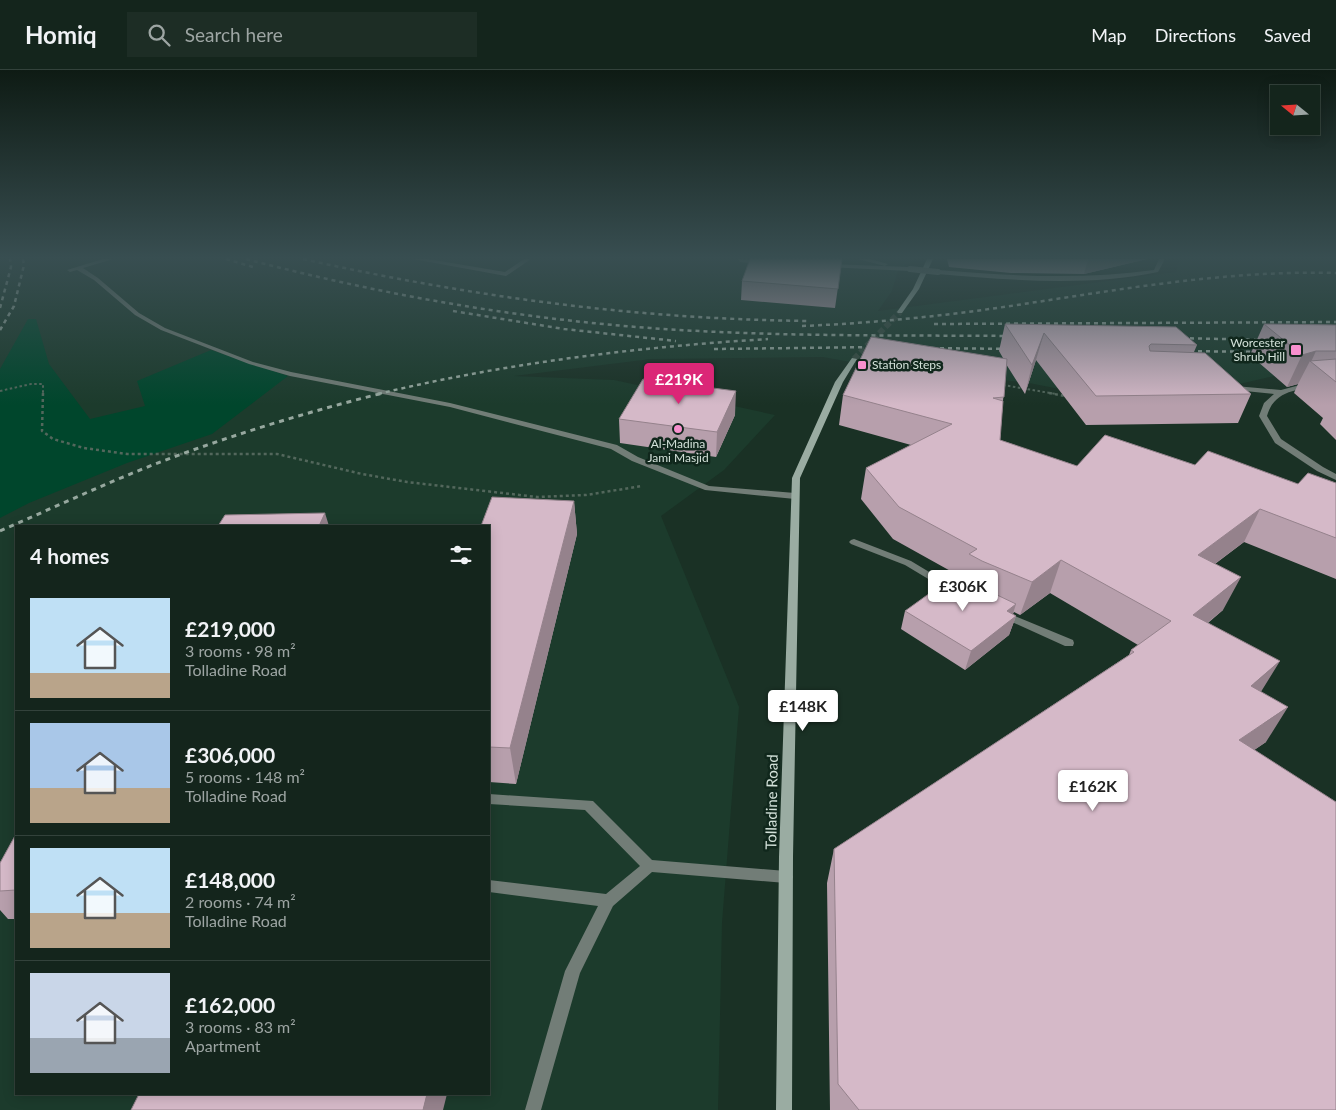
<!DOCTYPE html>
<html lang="en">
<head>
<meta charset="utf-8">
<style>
	:root { --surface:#14251c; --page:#1d2d25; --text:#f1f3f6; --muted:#9da5a3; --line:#33423b; --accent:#db2777 }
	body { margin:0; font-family:Lato,sans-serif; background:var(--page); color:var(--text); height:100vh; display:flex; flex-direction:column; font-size:19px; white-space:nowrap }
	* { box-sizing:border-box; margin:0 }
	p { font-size:16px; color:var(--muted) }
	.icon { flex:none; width:28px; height:28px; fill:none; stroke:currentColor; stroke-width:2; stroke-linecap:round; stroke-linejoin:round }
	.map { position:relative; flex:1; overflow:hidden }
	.panel { position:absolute; left:15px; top:455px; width:475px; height:570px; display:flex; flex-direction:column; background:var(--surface); border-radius:0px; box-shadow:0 2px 12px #0003,0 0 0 1px var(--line) }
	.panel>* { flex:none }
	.needle { width:32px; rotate:288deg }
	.controls { position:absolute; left:1270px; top:15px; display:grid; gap:10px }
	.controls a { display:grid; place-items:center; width:50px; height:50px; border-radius:0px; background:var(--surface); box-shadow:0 2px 12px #0003,0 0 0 1px var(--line); font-size:25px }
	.price { position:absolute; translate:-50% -42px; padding:0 11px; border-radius:5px; background:#fff; color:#222; font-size:16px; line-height:32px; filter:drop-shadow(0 1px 2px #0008) }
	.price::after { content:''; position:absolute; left:50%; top:30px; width:15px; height:11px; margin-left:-8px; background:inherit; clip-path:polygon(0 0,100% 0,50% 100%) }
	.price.on { background:var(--accent); color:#fff }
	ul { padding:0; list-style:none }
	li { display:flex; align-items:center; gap:15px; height:125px; padding:0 15px }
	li+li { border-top:1px solid var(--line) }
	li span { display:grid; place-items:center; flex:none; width:140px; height:100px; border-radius:0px; color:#555 }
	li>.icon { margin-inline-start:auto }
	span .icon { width:60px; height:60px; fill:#fffc; stroke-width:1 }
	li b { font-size:21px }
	h2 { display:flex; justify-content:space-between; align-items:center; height:60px; padding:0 15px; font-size:21px }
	header { display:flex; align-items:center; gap:30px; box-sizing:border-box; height:70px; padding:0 25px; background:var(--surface); border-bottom:1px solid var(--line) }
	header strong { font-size:24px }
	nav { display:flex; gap:28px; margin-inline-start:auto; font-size:18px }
	.search { width:350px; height:45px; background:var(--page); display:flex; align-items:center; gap:12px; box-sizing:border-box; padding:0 18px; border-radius:0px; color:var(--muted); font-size:19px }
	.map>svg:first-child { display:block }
	.built { fill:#1c3b2c; fill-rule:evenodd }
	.green { fill:#00462c }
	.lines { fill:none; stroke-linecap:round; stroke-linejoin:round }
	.secondary-tunnel { stroke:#364b40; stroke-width:6; stroke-dasharray:6 3; stroke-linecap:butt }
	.path-far1 { stroke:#53675c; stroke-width:2; stroke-dasharray:2.5 2.5; stroke-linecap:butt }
	.path { stroke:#53675c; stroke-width:2.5; stroke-dasharray:3 3; stroke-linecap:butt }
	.lane { fill:#727d77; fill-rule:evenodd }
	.secondary { fill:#9aaca2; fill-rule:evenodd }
	.rail-far1 { stroke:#97a89f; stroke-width:2.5; stroke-dasharray:4 4; stroke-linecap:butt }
	.rail { stroke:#97a89f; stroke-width:3; stroke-dasharray:5 5; stroke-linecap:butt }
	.lane-bridge { stroke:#727d77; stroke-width:6 }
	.wall { fill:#b79fac }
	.shaded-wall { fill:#95828c }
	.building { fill:#d5b9c8; stroke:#95828c }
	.poi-dot { fill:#f790ce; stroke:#10271c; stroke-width:2 }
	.labels { text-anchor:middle; stroke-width:5; stroke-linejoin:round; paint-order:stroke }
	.far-poi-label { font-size:12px; fill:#d3e1d9; stroke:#10271c; text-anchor:end }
	.street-label { font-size:15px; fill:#d3e1d9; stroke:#10271c }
</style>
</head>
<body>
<header>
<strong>Homiq</strong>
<div class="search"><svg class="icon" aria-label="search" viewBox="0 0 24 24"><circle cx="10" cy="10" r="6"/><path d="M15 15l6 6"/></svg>Search here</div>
<nav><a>Map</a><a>Directions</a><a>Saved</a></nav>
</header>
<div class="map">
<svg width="1336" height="1040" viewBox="0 0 1336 1040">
	<rect width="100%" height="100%" fill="#1a3125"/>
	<path class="built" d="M0 189H914L911 195 906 194 899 198 892 221 878 241 1176 202 1179 189H1336V307L1274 306 1200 323 1085 324 1029 313 867 295 823 287 651 289 514 306 614 310 775 345 724 400 661 446 739 637 722 853 718 1040H0ZM16 456H489V1024H16Z"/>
	<path class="green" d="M28 249H36L49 294 90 349 145 336 137 311 211 280 288 306 212 364 127 393 29 433 0 448V299Z"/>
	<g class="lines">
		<path class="secondary-tunnel" d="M854 289 900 242"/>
		<path class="path-far1" d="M1003 315 1056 324
			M0 321 31 314H43V324"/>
		<path class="path" d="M43 323 42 361 53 369 84 378 127 384H277L362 404 407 412 537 427 586 425 642 416
			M1049 323 1065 326"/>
		<path class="lane" d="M103 189H113L83 198 98 208 139 243 165 258 253 292 291 302 450 333 617 375 638 387 709 416 795 423 799 426 795 429 705 420 632 391 611 379 450 337 290 306 249 294 161 260 135 245 94 210 77 200 70 202 67 200Z
			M413 189H428L505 202 524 189H531L506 206Z
			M738 189 762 190 765 192 762 194 740 192Z
			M858 189H870L888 194 885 196Z
			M1159 189H1165L1158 202C1086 217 1011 210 938 204L935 202 938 200C1010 206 1082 210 1154 200Z
			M829 194 910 197 913 199 910 201 827 197V195Z
			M1319 314H1336V318C1310 318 1275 315 1267 346L1281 369 1323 397 1336 404V410L1317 401 1275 373 1259 346 1264 333 1274 324 1235 320 1231 318 1235 316 1281 320 1300 315Z
			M854 469 911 491 959 520 958 522H950L905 495 851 474 849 472 851 470Z
			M1003 541 1073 570 1074 573 1073 576H1065L999 546 998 544 999 542Z
			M489 724 593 731 652 790 786 801 791 803 793 807 791 811 786 813 652 802 613 836 580 903 541 1040H525L565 901 598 836 489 822V810L606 824 640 796 585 740 489 734Z"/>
		<path class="secondary" d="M927 189H933L919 219 902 243H898L897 242 913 219Z
			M852 288 857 289 843 312 800 408 793 787 792 1040H776L779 787 792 408 835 312Z"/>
		<path class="rail-far1" d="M226 189 253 197
			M246 189C379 224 513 248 650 258 772 267 895 265 1017 266
			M303 189C474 227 634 249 810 251
			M0 238 11 197 10 189
			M453 241 564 259 676 271
			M934 254 1336 252
			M802 256C874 253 945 246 1017 235 1123 219 1228 200 1336 203
			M0 260 14 236 24 195 23 189
			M1174 268 1272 270
			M924 278 1014 279
			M714 279 879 277
			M1182 281 1266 282
			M378 324C506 293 637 277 768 269"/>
		<path class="rail" d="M0 461C64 433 127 403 193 380 255 358 319 339 383 323"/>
		<path class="lane-bridge" d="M910 199 938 202"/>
	</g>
	<path class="wall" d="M842 189 835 238 741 230 742 211Z
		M947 189H1147L1084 204 1011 203 949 197Z
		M1005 254 1197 275 1194 282 1251 324 1238 353 1086 355 1036 290 1025 324 1006 294 1003 331 1000 370 1077 396 1195 395 1298 414 1336 413V509L1244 472 1215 494 1223 540 1208 553 1261 622 1266 672 1254 680 1336 1040H830L827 813 834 779 1129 585 1131 580 1138 575 1050 523 1020 545 1014 542 1013 544 1016 546 1009 565 965 600 901 559 905 541 963 508 893 469 861 429 866 398 911 375 839 355 843 325 1003 288 999 281Z
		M1264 254 1336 255V370L1320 354 1323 348 1294 323 1298 314 1287 317 1250 285Z
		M735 345 716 387 620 373 619 349Z
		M574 431 577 464 516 714 489 712V456Z
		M16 764V849H8L0 840V793Z"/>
	<path class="shaded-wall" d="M1088 189H1147L1084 204Z
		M1044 263 1036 290 1025 324 1032 295Z
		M1316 281 1311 292 1310 291 1298 314 1287 317 1302 285Z
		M736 321 735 345 716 387 717 362Z
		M574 431 577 464 516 714 510 678Z
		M1260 439 1244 472 1182 518 1198 485Z
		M325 443 329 456H319Z
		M1061 490 1050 523 1020 545 1032 512Z
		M1241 507 1223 540 1176 578 1193 545Z
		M1016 534 1011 550 1016 546 1009 565 965 600 971 581 1007 541Z
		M1280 591 1259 625 1251 616Z
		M1288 637 1266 672 1218 705 1239 670Z
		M427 1024H447L443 1040H423Z"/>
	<path class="building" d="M750 189H842L838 219 742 211Z
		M1005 254 1176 257 1197 275 1151 274 1149 276 1150 281 1205 283 1251 324 1096 326 1044 263 1032 295Z
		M1264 254 1336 255V281H1316L1302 285Z
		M871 267 1007 289 1004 327 993 328 1003 331 1000 370 1077 396 1105 365 1195 395 1208 381 1298 414 1308 403 1336 413V468L1260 439 1198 485 1241 507 1193 545 1280 591 1251 616 1288 637 1239 670 1336 732V1040H859L838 1014 834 779 1134 582 1131 580 1171 551 1061 490 1032 512 982 491 969 484 977 479 899 437 866 398 952 354 843 325Z
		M1336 289V312L1310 291Z
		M643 309 736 321 717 362 619 349Z
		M492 427 574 431 510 678 489 677V456H481Z
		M325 443 319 456H218L225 445Z
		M955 505 1016 534 1007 541 1016 546 971 581 905 541Z
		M16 764V820L0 821V793Z
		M139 1024H427L423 1040H131Z"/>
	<linearGradient id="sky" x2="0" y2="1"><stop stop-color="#0e1b14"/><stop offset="0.56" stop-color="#384e51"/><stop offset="1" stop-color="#384e51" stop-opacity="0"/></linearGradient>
	<rect width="1336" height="335" fill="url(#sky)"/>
	<g class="poi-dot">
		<rect x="1290" y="274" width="12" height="12" rx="2.5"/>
		<rect x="857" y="290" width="10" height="10" rx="2.5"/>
		<circle cx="678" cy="359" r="5"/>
	</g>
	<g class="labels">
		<g class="far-poi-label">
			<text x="1285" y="277">Worcester<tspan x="1285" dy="14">Shrub Hill</tspan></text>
			<text x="872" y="299" text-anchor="start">Station Steps</text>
			<text x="678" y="378" text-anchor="middle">Al-Madina<tspan x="678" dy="14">Jami Masjid</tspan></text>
		</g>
		<g class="street-label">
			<text transform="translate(772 732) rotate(-89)" y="5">Tolladine Road</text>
		</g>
	</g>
</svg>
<div class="controls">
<a><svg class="needle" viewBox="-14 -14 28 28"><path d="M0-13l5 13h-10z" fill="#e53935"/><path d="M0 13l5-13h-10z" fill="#9da5a3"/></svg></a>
</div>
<b class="price on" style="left:679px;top:335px">£219K</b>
<b class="price" style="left:963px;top:542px">£306K</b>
<b class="price" style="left:803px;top:662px">£148K</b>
<b class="price" style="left:1093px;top:742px">£162K</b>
<section class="panel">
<h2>4 homes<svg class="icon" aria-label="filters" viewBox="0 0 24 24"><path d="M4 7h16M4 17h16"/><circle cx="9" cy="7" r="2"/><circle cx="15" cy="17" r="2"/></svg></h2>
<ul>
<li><span style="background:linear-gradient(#bfe0f5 75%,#b9a48a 0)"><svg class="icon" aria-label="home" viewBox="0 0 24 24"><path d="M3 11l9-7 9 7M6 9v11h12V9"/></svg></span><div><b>£219,000</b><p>3 rooms · 98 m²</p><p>Tolladine Road</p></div></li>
<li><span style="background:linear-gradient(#a9c7e8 65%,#b9a48a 0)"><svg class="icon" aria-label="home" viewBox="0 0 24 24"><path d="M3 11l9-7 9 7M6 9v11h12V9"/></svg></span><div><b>£306,000</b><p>5 rooms · 148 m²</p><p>Tolladine Road</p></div></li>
<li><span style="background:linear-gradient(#bfe0f5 65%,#b9a48a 0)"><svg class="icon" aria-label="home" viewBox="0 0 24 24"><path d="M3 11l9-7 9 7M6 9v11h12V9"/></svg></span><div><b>£148,000</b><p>2 rooms · 74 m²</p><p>Tolladine Road</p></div></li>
<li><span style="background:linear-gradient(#c9d6e8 65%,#9aa5b1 0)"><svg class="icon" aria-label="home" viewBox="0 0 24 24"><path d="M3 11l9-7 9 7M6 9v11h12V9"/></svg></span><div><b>£162,000</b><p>3 rooms · 83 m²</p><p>Apartment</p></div></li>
</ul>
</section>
</div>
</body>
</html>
